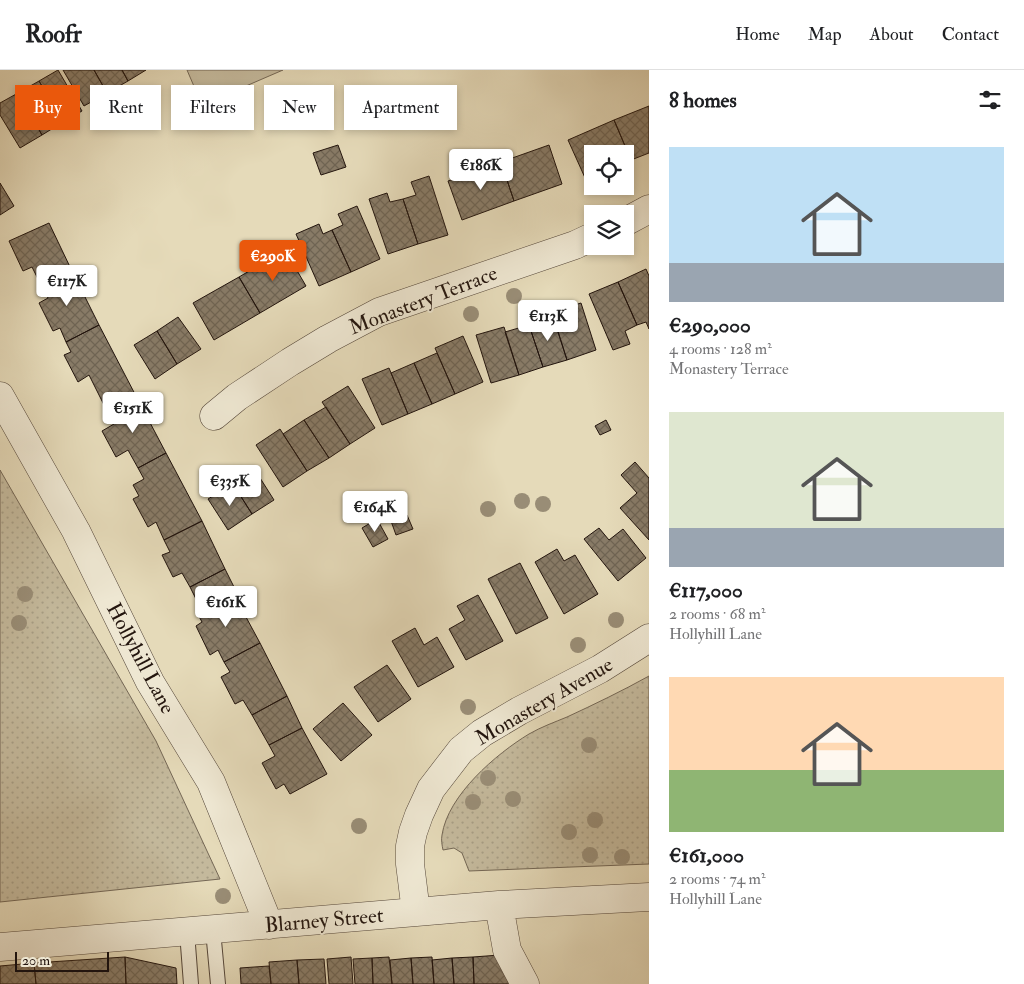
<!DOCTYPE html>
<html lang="en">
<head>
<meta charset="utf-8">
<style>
	:root { --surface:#fff; --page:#f2f2f2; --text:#202124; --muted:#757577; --line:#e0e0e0; --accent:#ea580c }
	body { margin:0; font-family:"IM FELL Double Pica",serif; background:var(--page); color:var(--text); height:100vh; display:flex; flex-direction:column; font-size:19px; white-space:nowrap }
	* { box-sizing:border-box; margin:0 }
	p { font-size:16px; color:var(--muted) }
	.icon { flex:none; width:28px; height:28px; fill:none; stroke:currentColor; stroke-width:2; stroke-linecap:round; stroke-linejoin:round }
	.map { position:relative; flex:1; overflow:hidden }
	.side { display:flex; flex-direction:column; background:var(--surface); width:375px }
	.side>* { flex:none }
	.hud { position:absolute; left:15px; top:15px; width:475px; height:45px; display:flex; gap:10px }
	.buttons { position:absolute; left:584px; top:75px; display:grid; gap:10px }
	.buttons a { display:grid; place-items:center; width:50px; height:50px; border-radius:0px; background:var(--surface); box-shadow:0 2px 8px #0003; font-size:25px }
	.scale { position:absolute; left:15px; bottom:12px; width:94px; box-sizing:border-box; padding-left:5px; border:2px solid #23150e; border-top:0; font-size:14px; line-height:18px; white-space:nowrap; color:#23150e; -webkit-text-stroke:4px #eee7d2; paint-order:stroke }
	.price { position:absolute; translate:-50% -42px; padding:0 11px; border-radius:5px; background:#fff; color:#222; font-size:16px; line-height:32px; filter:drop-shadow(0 1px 2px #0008) }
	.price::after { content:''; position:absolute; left:50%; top:30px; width:15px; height:11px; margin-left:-8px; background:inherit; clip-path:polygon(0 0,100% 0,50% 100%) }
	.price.active { background:var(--accent); color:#fff }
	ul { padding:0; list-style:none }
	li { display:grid; align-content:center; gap:10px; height:265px; padding:0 20px }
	li span { display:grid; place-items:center; height:155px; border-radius:0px; color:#555 }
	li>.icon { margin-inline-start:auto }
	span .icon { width:90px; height:90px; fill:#fffc; stroke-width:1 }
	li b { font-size:21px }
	h2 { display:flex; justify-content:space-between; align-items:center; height:60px; padding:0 20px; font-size:21px }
	.pill { padding:0 18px; border-radius:0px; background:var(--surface); box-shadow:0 2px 8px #0003; font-size:18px; line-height:45px }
	.pill.active { background:var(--accent); color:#fff }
	header { display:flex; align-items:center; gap:30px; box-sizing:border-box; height:70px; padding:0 25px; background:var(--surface); border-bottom:1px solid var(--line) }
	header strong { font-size:24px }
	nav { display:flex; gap:28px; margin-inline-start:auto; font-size:18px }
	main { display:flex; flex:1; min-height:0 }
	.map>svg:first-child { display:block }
	.grass { fill:url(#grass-dots); stroke:#746755 }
	.pitch { fill:#c4b99c; stroke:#746755 }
	.building { fill:url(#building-cross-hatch); stroke:#23150e }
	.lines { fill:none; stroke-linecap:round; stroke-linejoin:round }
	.service-casing { stroke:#544639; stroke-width:16 }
	.minor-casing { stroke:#544639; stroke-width:29 }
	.service { stroke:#eee7d2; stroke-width:14 }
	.minor { stroke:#eee7d2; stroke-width:28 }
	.tree { fill:#998d76 }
	.labels { text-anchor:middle; stroke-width:4; stroke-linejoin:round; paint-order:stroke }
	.street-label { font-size:21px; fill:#23150e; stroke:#eee7d2 }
</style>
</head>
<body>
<header>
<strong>Roofr</strong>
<nav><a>Home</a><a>Map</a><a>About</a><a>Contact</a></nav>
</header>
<main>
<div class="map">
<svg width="649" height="914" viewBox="0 0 649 914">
	<defs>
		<pattern id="grass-dots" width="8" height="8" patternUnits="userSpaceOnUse" patternTransform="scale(1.25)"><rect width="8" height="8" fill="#c4b99c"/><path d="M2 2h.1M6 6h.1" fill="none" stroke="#a89e85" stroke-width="1.8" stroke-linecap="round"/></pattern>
		<pattern id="building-cross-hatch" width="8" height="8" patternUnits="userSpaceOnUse" patternTransform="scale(1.25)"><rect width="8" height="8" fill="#887b67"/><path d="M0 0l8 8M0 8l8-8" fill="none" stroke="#6f6453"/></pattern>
	</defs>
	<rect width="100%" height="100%" fill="#e5dab9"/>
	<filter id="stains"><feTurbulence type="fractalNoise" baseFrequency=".004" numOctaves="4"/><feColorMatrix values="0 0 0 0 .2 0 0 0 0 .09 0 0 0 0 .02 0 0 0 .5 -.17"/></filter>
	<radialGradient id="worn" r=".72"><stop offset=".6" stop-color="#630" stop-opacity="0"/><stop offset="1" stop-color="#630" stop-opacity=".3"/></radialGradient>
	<path class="grass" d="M0 400 156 671 220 809 0 832Z
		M649 606V794L469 801 462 783 454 778 443 780C442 775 441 770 442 765 448 725 496 684 529 664 541 657 555 652 567 647 595 634 622 621 649 606Z"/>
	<path class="pitch" d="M187 0H283L202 35Z"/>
	<path class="building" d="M58 0 82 41 63 52 39 11Z
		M63 0H94L107 23 84 36Z
		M94 0H122L128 11 107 23Z
		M122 0H146L128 11Z
		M39 11 63 52 42 65 18 23Z
		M18 23 42 65 20 78 0 45V33Z
		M649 36V83L631 90 614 50Z
		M614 50 631 90 625 93V84H592V107L586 110 568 70Z
		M338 75 346 97 321 105 313 83Z
		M549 75 562 114 514 131 501 92Z
		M501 92 514 131 462 150 448 111Z
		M429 106 448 165 418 174 403 129 416 125 411 112Z
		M0 113 14 136 0 145Z
		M387 123 390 132 403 129 418 174 388 184 369 129Z
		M357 136 380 189 351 202 332 160 343 155 338 144Z
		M49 153 71 199 41 215 32 197 23 201 9 171Z
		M319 154 323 164 332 160 351 202 319 216 296 164Z
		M285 180 306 216 260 243 239 207Z
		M71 199 99 255 66 272 60 258 53 261 39 233 48 228 41 215Z
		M646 199 649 206V259L646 252 637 255 618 212Z
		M239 207 260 243 214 270 193 233Z
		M618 212 637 255 625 261 630 274 613 280 589 224Z
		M581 233 596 280 567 290 552 242Z
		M178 247 201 279 177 294 157 261Z
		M553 247 567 290 543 297 529 255Z
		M99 255 137 328 108 343 89 305 78 312 64 285 71 282 66 272Z
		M529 255 543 297 519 305 505 262Z
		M504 257 519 305 491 313 476 265Z
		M157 261 177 294 155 309 134 275Z
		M463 266 483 312 455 324 435 278Z
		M437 283 455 324 432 334 414 293Z
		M414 293 432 334 408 344 391 303Z
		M389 298 408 344 382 355 362 309Z
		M348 316 375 358 350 374 322 332Z
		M137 328 166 383 138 398 128 380 116 387 102 361 114 354 108 343Z
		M326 337 350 374 329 388 304 350Z
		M304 350 329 388 307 401 283 364Z
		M606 350 611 360 600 365 595 356Z
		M280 359 307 401 283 417 256 375Z
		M166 383 202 451 164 470 156 452 148 457 133 429 139 426 133 415 144 409 138 398Z
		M635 392 649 408V470L620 438 637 423 621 405Z
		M255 400 274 430 252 444 233 414Z
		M233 414 252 444 228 460 208 429Z
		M407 445 413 459 396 465 391 451Z
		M377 449 388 469 373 477 362 458Z
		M202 451 225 499 190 517 182 503 173 507 162 485 170 482 164 470Z
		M599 458 609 470 623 459 646 488 618 511 584 469Z
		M557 479 564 491 575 485 598 524 564 544 535 492Z
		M520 493 548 548 516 564 488 509Z
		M225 499 236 521 201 539 190 517Z
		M233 523 260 573 224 592 218 580 210 585 196 556 202 552 196 541Z
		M478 525 503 571 466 590 449 559 465 550 457 536Z
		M415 558 424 575 437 567 454 597 418 617 392 571Z
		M260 573 287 626 252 645 243 630 235 634 221 607 230 602 224 592Z
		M387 595 411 629 378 652 354 617Z
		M287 626 302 658 269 675 252 645Z
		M343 633 372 665 341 691 313 659Z
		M302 658 327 704 290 724 284 714 276 719 262 693 275 686 269 675Z
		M500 885 512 914H474L473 887Z
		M125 887 176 898 177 914H126Z
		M125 887 126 914H36L34 893Z
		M351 887 353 914H329L327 889Z
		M389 887 392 914H373L372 888Z
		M432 887 434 914H413L411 888Z
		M473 887 474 914H454L452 888Z
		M372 888 373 914H355L353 889Z
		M411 888 413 914H392L390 890Z
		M452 888 454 914H434L432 890Z
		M324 889 326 914H299L297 890Z
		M297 890 299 914H271L269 892Z
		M34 893 36 914H0V896Z
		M269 896 271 914H241L240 898Z"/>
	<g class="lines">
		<g class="service-casing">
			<path id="service" d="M213 860 218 914
				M187 862 191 914"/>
		</g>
		<g class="minor-casing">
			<path id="minor" d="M625 152 649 139
				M0 326 76 461 150 612 211 712 269 855
				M214 346 237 327 290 292 328 269 379 242 575 175 592 167
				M499 835 507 880 525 914
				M416 842 410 794V776L413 762 419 745 431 719 461 680 482 663 519 641 600 599 649 568
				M0 877 499 835 649 827"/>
		</g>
		<use href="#service" class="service"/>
		<use href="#minor" class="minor"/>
	</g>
	<g class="tree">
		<circle cx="514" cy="226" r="8"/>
		<circle cx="471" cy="244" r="8"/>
		<circle cx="522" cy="431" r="8"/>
		<circle cx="543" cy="434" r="8"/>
		<circle cx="488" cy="439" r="8"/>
		<circle cx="25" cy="524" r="8"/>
		<circle cx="616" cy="550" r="8"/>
		<circle cx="19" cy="553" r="8"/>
		<circle cx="578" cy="575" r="8"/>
		<circle cx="468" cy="637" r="8"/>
		<circle cx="589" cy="675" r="8"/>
		<circle cx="488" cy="708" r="8"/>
		<circle cx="513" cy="729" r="8"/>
		<circle cx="473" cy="732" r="8"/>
		<circle cx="595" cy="750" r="8"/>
		<circle cx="359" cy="756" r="8"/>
		<circle cx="569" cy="762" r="8"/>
		<circle cx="590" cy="785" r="8"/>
		<circle cx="622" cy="787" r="8"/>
		<circle cx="223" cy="826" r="8"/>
	</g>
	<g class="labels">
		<g class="street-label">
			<text transform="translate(423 230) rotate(-21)" y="7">Monastery Terrace</text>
			<text transform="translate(141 588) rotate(62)" y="7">Hollyhill Lane</text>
			<text transform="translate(544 631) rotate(-30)" y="7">Monastery Avenue</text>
			<text transform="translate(324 850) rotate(-5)" y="7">Blarney Street</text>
		</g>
	</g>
	<rect width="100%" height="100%" filter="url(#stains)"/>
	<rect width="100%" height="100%" fill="url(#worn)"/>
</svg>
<div class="buttons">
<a><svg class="icon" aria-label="locate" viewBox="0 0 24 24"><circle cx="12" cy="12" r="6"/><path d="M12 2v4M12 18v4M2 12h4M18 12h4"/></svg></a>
<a><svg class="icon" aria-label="layers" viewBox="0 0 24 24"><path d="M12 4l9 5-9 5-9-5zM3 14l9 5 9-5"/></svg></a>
</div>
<div class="scale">20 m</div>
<b class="price" style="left:481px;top:121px">€186K</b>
<b class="price active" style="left:273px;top:212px">€290K</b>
<b class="price" style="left:67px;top:237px">€117K</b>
<b class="price" style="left:548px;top:272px">€113K</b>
<b class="price" style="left:133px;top:364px">€151K</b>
<b class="price" style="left:230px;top:437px">€335K</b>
<b class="price" style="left:375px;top:463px">€164K</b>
<b class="price" style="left:226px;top:558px">€161K</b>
<div class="hud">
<a class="pill active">Buy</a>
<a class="pill">Rent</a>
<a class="pill">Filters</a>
<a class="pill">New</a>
<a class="pill">Apartment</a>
</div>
</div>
<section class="side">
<h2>8 homes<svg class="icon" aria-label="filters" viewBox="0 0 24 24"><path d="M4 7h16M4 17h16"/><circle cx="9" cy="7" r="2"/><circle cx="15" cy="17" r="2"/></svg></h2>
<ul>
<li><span style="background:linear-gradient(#bfe0f5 75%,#9aa5b1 0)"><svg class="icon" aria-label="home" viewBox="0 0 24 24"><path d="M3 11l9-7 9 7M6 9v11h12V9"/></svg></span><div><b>€290,000</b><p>4 rooms · 128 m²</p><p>Monastery Terrace</p></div></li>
<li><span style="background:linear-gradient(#dfe7d0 75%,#9aa5b1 0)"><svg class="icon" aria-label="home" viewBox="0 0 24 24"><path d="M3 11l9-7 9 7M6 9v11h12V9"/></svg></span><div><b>€117,000</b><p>2 rooms · 68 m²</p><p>Hollyhill Lane</p></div></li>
<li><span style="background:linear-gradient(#ffd9b3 60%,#8fb573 0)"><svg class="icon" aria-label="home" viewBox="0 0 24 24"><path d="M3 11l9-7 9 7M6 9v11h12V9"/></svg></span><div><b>€161,000</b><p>2 rooms · 74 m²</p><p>Hollyhill Lane</p></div></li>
</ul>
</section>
</main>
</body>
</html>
